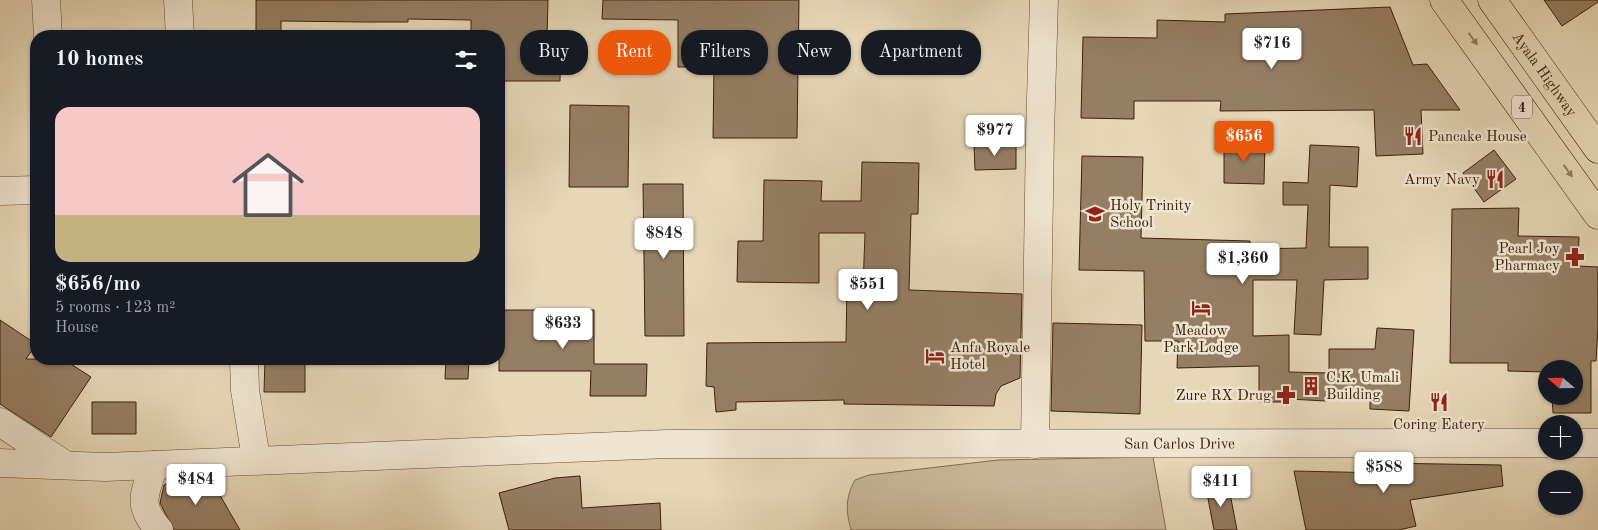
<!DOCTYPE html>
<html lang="en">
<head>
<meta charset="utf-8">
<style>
	:root { --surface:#171b24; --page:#242831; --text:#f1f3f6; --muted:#9ea1a6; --line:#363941; --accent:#ea580c }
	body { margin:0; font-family:"Old Standard TT",serif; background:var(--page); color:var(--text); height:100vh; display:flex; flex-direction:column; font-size:19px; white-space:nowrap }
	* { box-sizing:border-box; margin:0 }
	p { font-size:16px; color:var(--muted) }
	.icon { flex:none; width:28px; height:28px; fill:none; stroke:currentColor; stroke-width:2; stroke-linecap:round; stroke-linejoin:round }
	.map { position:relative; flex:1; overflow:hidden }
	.panel { position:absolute; left:30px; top:30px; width:475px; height:335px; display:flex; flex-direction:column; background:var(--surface); border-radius:20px; box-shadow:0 1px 4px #0004 }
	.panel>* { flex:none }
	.hud { position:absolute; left:520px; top:30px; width:475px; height:45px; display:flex; gap:10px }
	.needle { width:32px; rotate:290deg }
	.controls { position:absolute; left:1538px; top:360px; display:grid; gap:10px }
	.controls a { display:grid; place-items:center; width:45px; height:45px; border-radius:50%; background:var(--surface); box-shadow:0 1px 4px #0004; font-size:25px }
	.price { position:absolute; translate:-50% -42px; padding:0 11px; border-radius:5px; background:#fff; color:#222; font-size:16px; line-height:32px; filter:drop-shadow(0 1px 2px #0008) }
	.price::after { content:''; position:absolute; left:50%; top:30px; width:15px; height:11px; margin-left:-8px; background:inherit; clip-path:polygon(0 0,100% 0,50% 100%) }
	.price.selected { background:var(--accent); color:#fff }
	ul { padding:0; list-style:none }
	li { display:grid; align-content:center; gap:10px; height:265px; padding:0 25px }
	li+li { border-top:1px solid var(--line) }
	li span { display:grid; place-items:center; height:155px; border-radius:15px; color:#555 }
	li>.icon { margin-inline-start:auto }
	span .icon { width:90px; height:90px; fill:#fffc; stroke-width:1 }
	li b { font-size:21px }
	h2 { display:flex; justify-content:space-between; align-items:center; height:60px; padding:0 25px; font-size:21px }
	.chip { padding:0 18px; border-radius:20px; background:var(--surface); box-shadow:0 1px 4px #0004; font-size:18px; line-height:45px }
	.chip.selected { background:var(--accent); color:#fff }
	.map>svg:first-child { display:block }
	.green { fill:#c9b89a; stroke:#836c52 }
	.building { fill:#957f64; stroke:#3d200a }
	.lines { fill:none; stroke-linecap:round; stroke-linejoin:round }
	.minor-casing { stroke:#674e35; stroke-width:29 }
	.highway-casing { stroke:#3d200a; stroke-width:29 }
	.minor { stroke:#efe5d0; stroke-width:28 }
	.highway { stroke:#e6d7b7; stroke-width:28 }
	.oneway { fill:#927c60 }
	.labels { text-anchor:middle; stroke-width:5; stroke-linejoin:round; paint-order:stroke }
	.shield { fill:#efe5d0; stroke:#725b45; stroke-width:1 }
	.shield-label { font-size:14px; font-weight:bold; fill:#3d200a }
	.street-label { font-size:15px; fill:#3d200a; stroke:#efe5d0 }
	.poi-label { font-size:15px; fill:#3d200a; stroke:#efe5d0; text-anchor:start }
</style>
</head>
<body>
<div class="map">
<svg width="1598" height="530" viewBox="0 0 1598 530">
	<rect width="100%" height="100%" fill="#e6d7b7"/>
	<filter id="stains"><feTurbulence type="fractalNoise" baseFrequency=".004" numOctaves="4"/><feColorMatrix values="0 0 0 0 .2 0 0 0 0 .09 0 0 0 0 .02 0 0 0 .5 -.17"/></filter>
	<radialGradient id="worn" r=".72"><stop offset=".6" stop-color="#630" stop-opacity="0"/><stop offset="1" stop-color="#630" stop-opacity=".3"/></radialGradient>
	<path class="green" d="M1153 457 1166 530H851C846 511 845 498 855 480L869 475 998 460Z"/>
	<path class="building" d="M256 0H548L547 38H561L560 81H499V35H471V20L408 19V22H363L281 21V36H256Z
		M603 0H799L797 138H713L714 67H678V20L602 19Z
		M1544 0H1598V2L1562 26Z
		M1390 7 1413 65 1427 64 1460 110H1421L1423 154 1376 156 1374 110 1220 111 1221 101H1134V119L1081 118 1083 37 1157 38V20L1225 22V14Z
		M570 105 629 106 628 187H569Z
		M1224 141 1265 143 1264 184 1224 183Z
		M974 145H1016V169L975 170Z
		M1310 145 1359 147 1357 187 1330 185 1329 247H1368V279L1324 280 1321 335 1294 334 1297 280H1253V336L1289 335V372L1329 373V349H1375L1377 328 1414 330 1409 411 1370 409V397L1327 396 1326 401 1289 399V402H1259V366L1177 368 1178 341H1145L1144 271 1079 270 1082 156 1143 157 1141 238 1250 241V249L1306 248 1308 205H1283V182L1308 183Z
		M1494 150 1516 179 1484 202 1463 173Z
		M862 162 919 163 918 214H911L909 290 1022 294 1020 378 1001 386 996 394 994 406 844 404V400L736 402V410L716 412 714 387 706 386 707 343 846 342 847 287 863 288 865 233H819V283L737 282 738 241H763L764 180 822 181 821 201H861Z
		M643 184H683L684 336H645Z
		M1519 208 1518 236 1579 237 1578 266 1598 267V329L1596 361H1591V413H1553L1552 396H1574V369H1546V372L1508 371V363H1450L1452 209Z
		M499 310H594V364H647L646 396H590L591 371H499Z
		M0 320 36 344 26 359H63L91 377 51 437 0 404Z
		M1053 323 1142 325 1140 414 1051 411Z
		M265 359H305V392H264Z
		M446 359H469L468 379H445Z
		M92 402H136V434H92Z
		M1382 463 1501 465 1503 486 1410 500 1416 526 1399 530H1306L1294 471 1384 473Z
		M580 476 582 508 660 503 661 530H509L499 493 555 478Z
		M210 478 240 530H174L160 503 164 485 173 480Z
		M1228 483 1237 530H1214L1206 488Z"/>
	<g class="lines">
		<g class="minor-casing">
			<g id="minor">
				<path d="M46 0 48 36"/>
				<path d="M178 0 180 36"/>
				<path d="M0 191 36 190"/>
				<path d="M244 359 245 390 256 459"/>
				<path d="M0 422 65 465"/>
				<path d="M1574 443H1598"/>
				<path d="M1035 444 1040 133 1044 0"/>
				<path id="s1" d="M0 463 105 467 667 444 1546 443"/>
				<path d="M154 465C145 495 136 503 159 530"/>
			</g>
		</g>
		<g class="highway-casing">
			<g id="highway">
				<path d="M1444 0 1598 215"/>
				<path id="s2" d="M1492 0 1598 149"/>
			</g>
		</g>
		<use href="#minor" class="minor"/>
		<use href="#highway" class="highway"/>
	</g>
	<defs><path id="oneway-solid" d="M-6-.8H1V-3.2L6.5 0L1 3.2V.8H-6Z" transform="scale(1.25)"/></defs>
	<g class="oneway">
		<use href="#oneway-solid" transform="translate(1473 39) rotate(54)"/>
		<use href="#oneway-solid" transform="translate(1568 171) rotate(54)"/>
	</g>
	<defs>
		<g id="restaurant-bare" transform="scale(1.5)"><path d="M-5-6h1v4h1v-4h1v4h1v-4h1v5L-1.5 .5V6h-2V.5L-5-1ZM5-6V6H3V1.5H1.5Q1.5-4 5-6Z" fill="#8f2418" stroke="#efe5d0" stroke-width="2.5" paint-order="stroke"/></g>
		<g id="school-bare" transform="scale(1.5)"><path d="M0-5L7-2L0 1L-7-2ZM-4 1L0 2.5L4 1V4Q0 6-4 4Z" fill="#8f2418" stroke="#efe5d0" stroke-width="2.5" paint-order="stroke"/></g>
		<g id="pharmacy-bare" transform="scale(1.5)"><path d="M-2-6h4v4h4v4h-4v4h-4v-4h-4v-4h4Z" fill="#8f2418" stroke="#efe5d0" stroke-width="2.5" paint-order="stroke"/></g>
		<g id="hotel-bare" transform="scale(1.5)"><path d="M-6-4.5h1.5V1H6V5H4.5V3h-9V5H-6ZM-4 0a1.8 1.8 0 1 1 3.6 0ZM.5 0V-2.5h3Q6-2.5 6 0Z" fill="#8f2418" stroke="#efe5d0" stroke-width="2.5" paint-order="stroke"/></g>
		<g id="building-bare" transform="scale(1.5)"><path d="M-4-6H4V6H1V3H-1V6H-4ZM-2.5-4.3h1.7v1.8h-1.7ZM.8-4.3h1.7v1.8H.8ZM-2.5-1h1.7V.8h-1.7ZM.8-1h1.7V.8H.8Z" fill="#8f2418" stroke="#efe5d0" stroke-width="2.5" paint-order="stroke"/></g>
	</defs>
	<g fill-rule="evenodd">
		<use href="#restaurant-bare" x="1413" y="136"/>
		<use href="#restaurant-bare" x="1495" y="179"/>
		<use href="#school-bare" x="1095" y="214"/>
		<use href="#pharmacy-bare" x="1575" y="257"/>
		<use href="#hotel-bare" x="1201" y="308"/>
		<use href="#hotel-bare" x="935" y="356"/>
		<use href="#building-bare" x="1311" y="386"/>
		<use href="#pharmacy-bare" x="1286" y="395"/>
		<use href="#restaurant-bare" x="1439" y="402"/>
	</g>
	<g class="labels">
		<rect class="shield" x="1512" y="95.5" width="20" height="23" rx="4"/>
		<g class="shield-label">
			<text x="1522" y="112">4</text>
		</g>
		<g class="street-label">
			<text dy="5" stroke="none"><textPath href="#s2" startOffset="91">Ayala Highway</textPath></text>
			<text dy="5" stroke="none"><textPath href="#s1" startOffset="1180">San Carlos Drive</textPath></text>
		</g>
		<g class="poi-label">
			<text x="1428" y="141">Pancake House</text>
			<text x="1480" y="184" text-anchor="end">Army Navy</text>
			<text x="1110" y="210">Holy Trinity<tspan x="1110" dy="17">School</tspan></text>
			<text x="1560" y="253" text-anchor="end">Pearl Joy<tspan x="1560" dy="17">Pharmacy</tspan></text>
			<text x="1201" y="335" text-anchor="middle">Meadow<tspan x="1201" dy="17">Park Lodge</tspan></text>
			<text x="950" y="352">Anfa Royale<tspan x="950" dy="17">Hotel</tspan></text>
			<text x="1326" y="382">C.K. Umali<tspan x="1326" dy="17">Building</tspan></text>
			<text x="1271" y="400" text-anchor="end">Zure RX Drug</text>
			<text x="1439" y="429" text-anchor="middle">Coring Eatery</text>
		</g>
	</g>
	<rect width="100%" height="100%" filter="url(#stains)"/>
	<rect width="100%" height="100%" fill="url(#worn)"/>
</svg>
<div class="controls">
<a><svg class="needle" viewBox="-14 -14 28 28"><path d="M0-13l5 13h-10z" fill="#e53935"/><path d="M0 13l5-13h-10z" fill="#9ea1a6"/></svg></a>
<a>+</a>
<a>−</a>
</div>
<b class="price" style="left:1272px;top:70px">$716</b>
<b class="price" style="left:995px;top:157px">$977</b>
<b class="price selected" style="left:1244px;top:163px">$656</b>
<b class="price" style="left:664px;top:260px">$848</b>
<b class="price" style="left:1243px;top:285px">$1,360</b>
<b class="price" style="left:868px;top:311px">$551</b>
<b class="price" style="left:563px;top:350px">$633</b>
<b class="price" style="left:1384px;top:494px">$588</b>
<b class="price" style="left:196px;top:506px">$484</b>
<b class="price" style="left:1221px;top:508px">$411</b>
<div class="hud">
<a class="chip">Buy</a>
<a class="chip selected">Rent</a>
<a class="chip">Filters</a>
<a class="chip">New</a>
<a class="chip">Apartment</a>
</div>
<section class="panel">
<h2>10 homes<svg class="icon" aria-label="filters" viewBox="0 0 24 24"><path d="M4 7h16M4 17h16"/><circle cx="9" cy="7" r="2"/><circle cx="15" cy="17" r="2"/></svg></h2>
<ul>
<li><span style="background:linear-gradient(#f6c9c9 70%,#c2b280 0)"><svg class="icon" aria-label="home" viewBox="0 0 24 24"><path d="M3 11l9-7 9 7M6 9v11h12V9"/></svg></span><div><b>$656/mo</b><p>5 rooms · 123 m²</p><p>House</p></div></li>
</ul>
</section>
</div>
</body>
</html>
